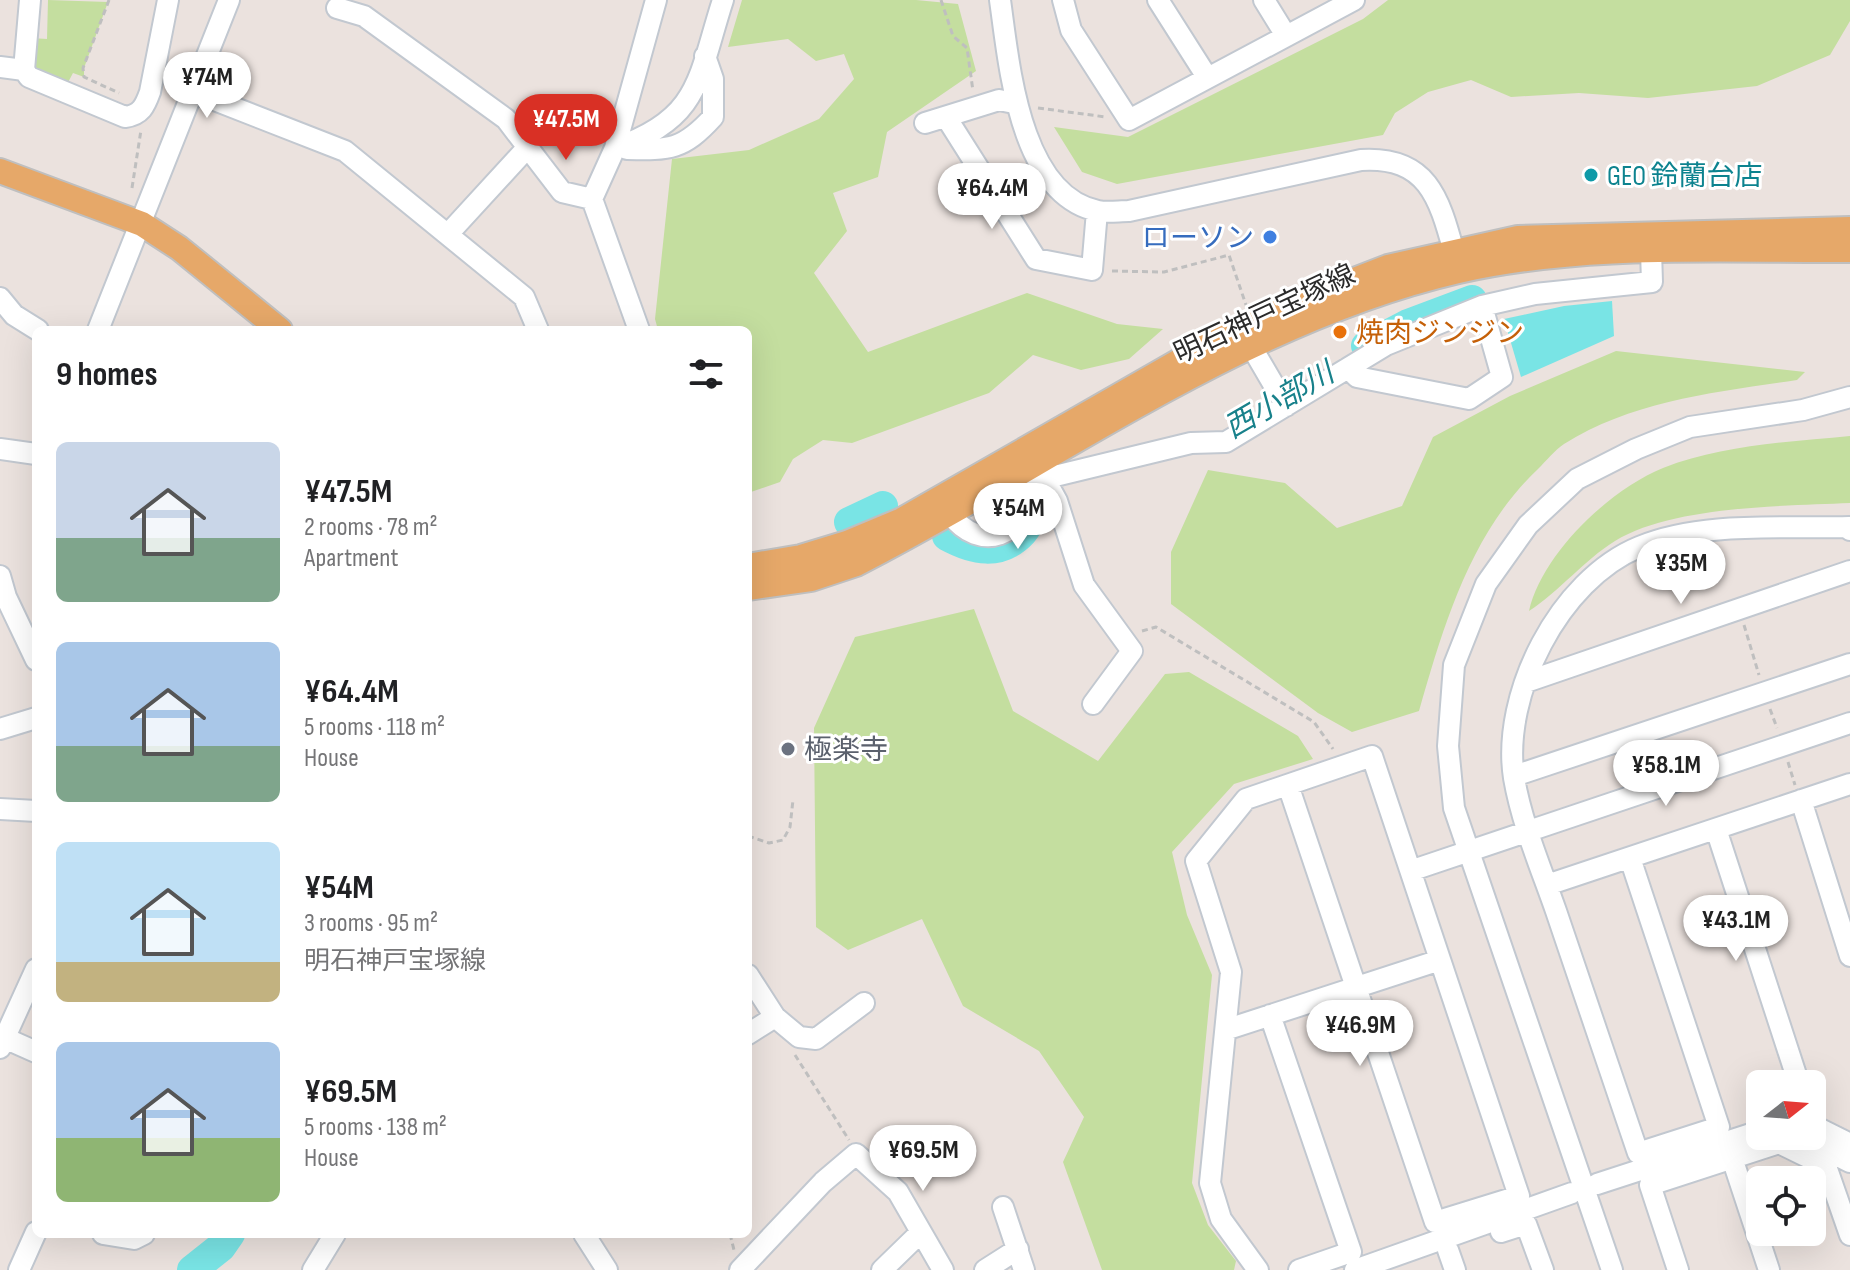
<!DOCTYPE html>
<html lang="en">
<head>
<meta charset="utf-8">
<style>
	:root { --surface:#fff; --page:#f6f6f6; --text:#202124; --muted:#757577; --accent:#d93025 }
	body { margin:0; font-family:"Sofia Sans Condensed","Noto Sans JP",sans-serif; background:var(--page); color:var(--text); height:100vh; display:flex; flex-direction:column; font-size:30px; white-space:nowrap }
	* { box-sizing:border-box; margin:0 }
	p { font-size:26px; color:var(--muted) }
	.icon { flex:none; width:44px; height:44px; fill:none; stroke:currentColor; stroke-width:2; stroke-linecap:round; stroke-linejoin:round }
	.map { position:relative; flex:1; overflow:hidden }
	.details { position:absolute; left:32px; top:326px; width:720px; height:912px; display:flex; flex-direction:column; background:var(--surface); border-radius:12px; box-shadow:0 8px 32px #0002 }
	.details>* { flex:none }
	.needle { width:52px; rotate:73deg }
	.tools { position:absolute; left:1746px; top:1070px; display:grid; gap:16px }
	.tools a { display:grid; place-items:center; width:80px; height:80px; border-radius:12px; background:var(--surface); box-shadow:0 8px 32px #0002; font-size:40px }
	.price { position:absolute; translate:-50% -68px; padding:0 18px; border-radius:28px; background:#fff; color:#222; font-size:26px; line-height:52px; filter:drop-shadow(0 2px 4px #0008) }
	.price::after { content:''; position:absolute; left:50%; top:48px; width:24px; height:18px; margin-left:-12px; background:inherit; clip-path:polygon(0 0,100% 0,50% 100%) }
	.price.current { background:var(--accent); color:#fff }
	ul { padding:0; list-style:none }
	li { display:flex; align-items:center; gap:24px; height:200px; padding:0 24px }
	li span { display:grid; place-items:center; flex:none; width:224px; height:160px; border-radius:12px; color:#555 }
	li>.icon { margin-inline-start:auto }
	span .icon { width:96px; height:96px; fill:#fffc; stroke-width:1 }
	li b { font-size:34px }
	h2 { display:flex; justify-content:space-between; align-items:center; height:96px; padding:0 24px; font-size:34px }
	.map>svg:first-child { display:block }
	.green { fill:#c4de9f }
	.water { fill:#79e4e5 }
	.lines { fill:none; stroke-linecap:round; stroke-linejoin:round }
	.river { stroke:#79e4e5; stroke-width:30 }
	.minor-casing { stroke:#c2c8d0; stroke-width:24 }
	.major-casing { stroke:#bfbfbf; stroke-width:28 }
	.path { stroke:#bfbfbf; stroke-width:3; stroke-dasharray:6 4; stroke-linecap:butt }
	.minor { stroke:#fff; stroke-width:20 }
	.major { stroke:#e6a869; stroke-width:24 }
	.culture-dot { fill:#0f9aa8; stroke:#fff; stroke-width:3 }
	.shop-dot { fill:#3f7fe0; stroke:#fff; stroke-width:3 }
	.food-dot { fill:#e8710a; stroke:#fff; stroke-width:3 }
	.worship-dot { fill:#6b7280; stroke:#fff; stroke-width:3 }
	.labels { text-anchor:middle; stroke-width:6; stroke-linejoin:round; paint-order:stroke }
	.culture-label { font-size:28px; fill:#0d838f; stroke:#fff; text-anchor:start }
	.shop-label { font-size:28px; fill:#366cbe; stroke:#fff; text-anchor:end }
	.street-label { font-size:28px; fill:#2b2b2b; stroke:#fff }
	.food-label { font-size:28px; fill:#c56008; stroke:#fff; text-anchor:start }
	.worship-label { font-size:28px; fill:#5b616d; stroke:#fff; text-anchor:start }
	.water-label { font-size:30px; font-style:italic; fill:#18818b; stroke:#fff }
</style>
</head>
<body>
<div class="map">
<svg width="1850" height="1270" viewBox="0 0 1850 1270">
	<rect width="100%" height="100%" fill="#ebe2de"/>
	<path class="green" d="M48 0 108 2 84 68V77L73 73 65 88 34 74 31 38 47 39Z
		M742 0H916L958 4 976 71 887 132 878 177 833 193 847 231 814 273 868 352 1027 293 1117 324 1163 329 1129 359 1081 370 1033 355 989 393 852 443 823 440 793 459 780 482 748 493V330H658L655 319 672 159 749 150 819 119 854 79 844 54 816 61 788 39 728 47Z
		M1388 0H1850V21L1830 55 1757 86 1648 98 1579 93 1511 97 1471 80 1428 92 1395 113 1383 135 1117 184 1082 172 1054 127 1128 137 1363 19Z
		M1616 351 1805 372 1797 380C1718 392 1634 400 1564 444 1555 450 1546 461 1538 469 1471 532 1444 624 1419 711L1352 732 1318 713 1171 604V552L1208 470 1285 483 1337 528 1402 506 1433 437 1510 396Z
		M1850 436V503C1783 506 1672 506 1615 541 1584 560 1560 591 1529 611 1542 554 1609 490 1663 468 1722 445 1788 442 1850 436Z
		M974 609 1013 711 1098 761 1165 674 1189 672 1298 736 1313 759 1234 784 1172 852 1187 915 1212 975 1192 1183 1208 1225 1236 1261 1234 1270H1102L1063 1162 1084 1117 1039 1051 963 1006 922 919 848 950 816 927 814 728 855 637Z"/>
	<path class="water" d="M1612 301 1614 336 1521 377 1504 319 1564 306Z"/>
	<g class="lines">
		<path class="river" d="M1366 346 1408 324 1472 300
			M849 522 883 506
			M947 536C973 550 1000 557 1023 532 1033 521 1036 505 1047 495
			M192 1270 221 1247 230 1234"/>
		<g class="minor-casing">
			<path id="minor" d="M30 0 24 70 29 77 125 117C141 115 145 106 150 92L168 0
				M1000 0C1009 63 1019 195 1098 211 1107 213 1119 211 1129 211L1361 160C1427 156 1439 197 1454 252
				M1063 0 1071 30 1129 120 1354 0
				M1158 0 1207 77
				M1264 0 1285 34
				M337 8 364 16 506 119 562 192 592 199
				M0 67 24 70
				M194 92 345 151 524 297 538 330
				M946 117 1036 259 1092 270 1097 211
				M925 123 999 100 1014 103
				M615 148C701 119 698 77 723 0
				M627 149C670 150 683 150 713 117V79L705 56
				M449 233 527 148
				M0 298 14 315 38 330
				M98 330 229 0
				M639 330 592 199 615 148 656 0
				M1251 346 1286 406
				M1348 368 1357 377 1469 399 1502 377 1482 306
				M0 449 36 454
				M1037 465 1055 476 1191 443 1226 442 1386 345 1482 306 1535 294 1652 282 1651 251
				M1039 468 1057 501 1084 585 1132 651 1093 704
				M950 514C981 555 1024 535 1035 490 1037 482 1036 473 1037 465
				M0 576 6 597 36 660
				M1526 682 1850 571
				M0 729 36 718
				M1514 776 1850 664
				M1801 800 1850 956
				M0 809 36 811
				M1716 829 1799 1084
				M1630 858 1719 1127 1638 1153C1611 1072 1583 992 1556 911 1541 868 1522 824 1514 778 1501 695 1559 580 1639 547 1703 521 1781 529 1849 527L1850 530
				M1413 870 1850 723
				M1547 885 1850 784
				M748 975 775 1017
				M1270 1015 1351 1252 1299 1270
				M1228 1029 1440 960
				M748 1034 775 1017 799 1037 816 1039 864 1003
				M0 1036 36 1052
				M0 1048 36 969
				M1812 1125 1850 1144
				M1798 1136 1850 1162
				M1732 1158 1769 1270
				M1597 1184 1760 1131
				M1003 1207 1024 1270
				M1501 1232 1526 1224 1543 1270
				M103 1234 134 1239 144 1234
				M584 1234 607 1270
				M1448 1250 1455 1270
				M19 1270 36 1232
				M313 1270 335 1234
				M740 1270 823 1182 856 1154 898 1192 943 1270
				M882 1270 919 1234
				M985 1270 1018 1249
				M1258 1270 1221 1219 1210 1183 1231 972 1196 861 1246 799 1372 756 1519 1196 1435 1222 1288 785
				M1355 1270 1572 1193
				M1612 1270 1454 808 1448 746 1454 665 1486 584 1528 525 1577 479 1636 449 1690 427 1803 410 1850 397
				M1678 1270 1650 1185 1779 1143 1826 1166 1850 1235"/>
		</g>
		<g class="major-casing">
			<path id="major" d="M0 171 142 224 179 248 280 330
				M748 566 801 557 847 543 902 520 1204 347 1285 307 1388 267 1518 238 1850 229
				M748 588 811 579 856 564C1052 464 1242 321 1458 271 1586 242 1720 251 1850 250"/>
		</g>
		<path class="path" d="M109 0 83 68 84 77 119 93
			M941 0 953 36 967 48 973 91
			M1038 108 1106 117
			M132 188 141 130
			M1112 271 1164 272 1229 255 1246 305
			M1744 625 1759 675
			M1142 631 1156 627 1314 722 1333 749
			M1770 709 1777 728
			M748 738H751
			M1788 762 1795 785
			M748 836 769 843 783 840 790 827 793 800
			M795 1055 849 1140
			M730 1234 734 1250"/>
		<use href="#minor" class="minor"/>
		<use href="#major" class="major"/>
	</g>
	<circle class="culture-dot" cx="1591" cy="175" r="8"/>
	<circle class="shop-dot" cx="1270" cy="237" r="8"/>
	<circle class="food-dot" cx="1340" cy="332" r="8"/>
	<circle class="worship-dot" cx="788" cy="749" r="8"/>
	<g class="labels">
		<g class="culture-label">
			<text x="1607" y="185">GEO 鈴蘭台店</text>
		</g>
		<g class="shop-label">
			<text x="1254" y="247">ローソン</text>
		</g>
		<g class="street-label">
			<text transform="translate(1264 313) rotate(-25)" y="10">明石神戸宝塚線</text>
		</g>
		<g class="food-label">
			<text x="1356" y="342">焼肉ジンジン</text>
		</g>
		<g class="worship-label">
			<text x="804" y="759">極楽寺</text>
		</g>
		<g class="water-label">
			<text transform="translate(1279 400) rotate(-30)" y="10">西小部川</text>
		</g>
	</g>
</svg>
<div class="tools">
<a><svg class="needle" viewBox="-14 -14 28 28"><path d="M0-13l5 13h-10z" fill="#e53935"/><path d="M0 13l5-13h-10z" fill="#757577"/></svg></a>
<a><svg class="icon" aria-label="locate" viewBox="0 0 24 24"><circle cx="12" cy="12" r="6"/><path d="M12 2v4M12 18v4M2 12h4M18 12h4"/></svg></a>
</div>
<b class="price" style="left:207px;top:120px">¥74M</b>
<b class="price current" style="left:566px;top:162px">¥47.5M</b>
<b class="price" style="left:992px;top:231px">¥64.4M</b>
<b class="price" style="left:1018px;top:551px">¥54M</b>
<b class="price" style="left:1681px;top:606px">¥35M</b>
<b class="price" style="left:1666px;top:808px">¥58.1M</b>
<b class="price" style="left:1736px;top:963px">¥43.1M</b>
<b class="price" style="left:1360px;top:1068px">¥46.9M</b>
<b class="price" style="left:923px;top:1193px">¥69.5M</b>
<section class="details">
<h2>9 homes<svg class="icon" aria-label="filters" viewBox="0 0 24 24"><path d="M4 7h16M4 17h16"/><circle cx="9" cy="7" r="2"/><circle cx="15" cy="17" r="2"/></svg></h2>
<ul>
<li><span style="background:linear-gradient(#c9d6e8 60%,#7fa58c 0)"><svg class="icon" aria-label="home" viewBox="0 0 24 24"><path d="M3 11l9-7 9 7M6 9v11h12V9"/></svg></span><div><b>¥47.5M</b><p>2 rooms · 78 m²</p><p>Apartment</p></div></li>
<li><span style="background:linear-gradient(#a9c7e8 65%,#7fa58c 0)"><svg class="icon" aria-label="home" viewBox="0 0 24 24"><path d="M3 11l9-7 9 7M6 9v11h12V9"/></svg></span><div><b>¥64.4M</b><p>5 rooms · 118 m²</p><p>House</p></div></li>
<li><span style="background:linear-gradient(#bfe0f5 75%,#c2b280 0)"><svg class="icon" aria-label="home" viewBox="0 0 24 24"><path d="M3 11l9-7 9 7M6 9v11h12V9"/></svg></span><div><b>¥54M</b><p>3 rooms · 95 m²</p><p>明石神戸宝塚線</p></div></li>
<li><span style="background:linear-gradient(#a9c7e8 60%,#8fb573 0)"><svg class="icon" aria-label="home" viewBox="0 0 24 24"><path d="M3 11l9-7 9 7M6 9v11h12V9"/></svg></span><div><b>¥69.5M</b><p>5 rooms · 138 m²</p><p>House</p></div></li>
</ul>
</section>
</div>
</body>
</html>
